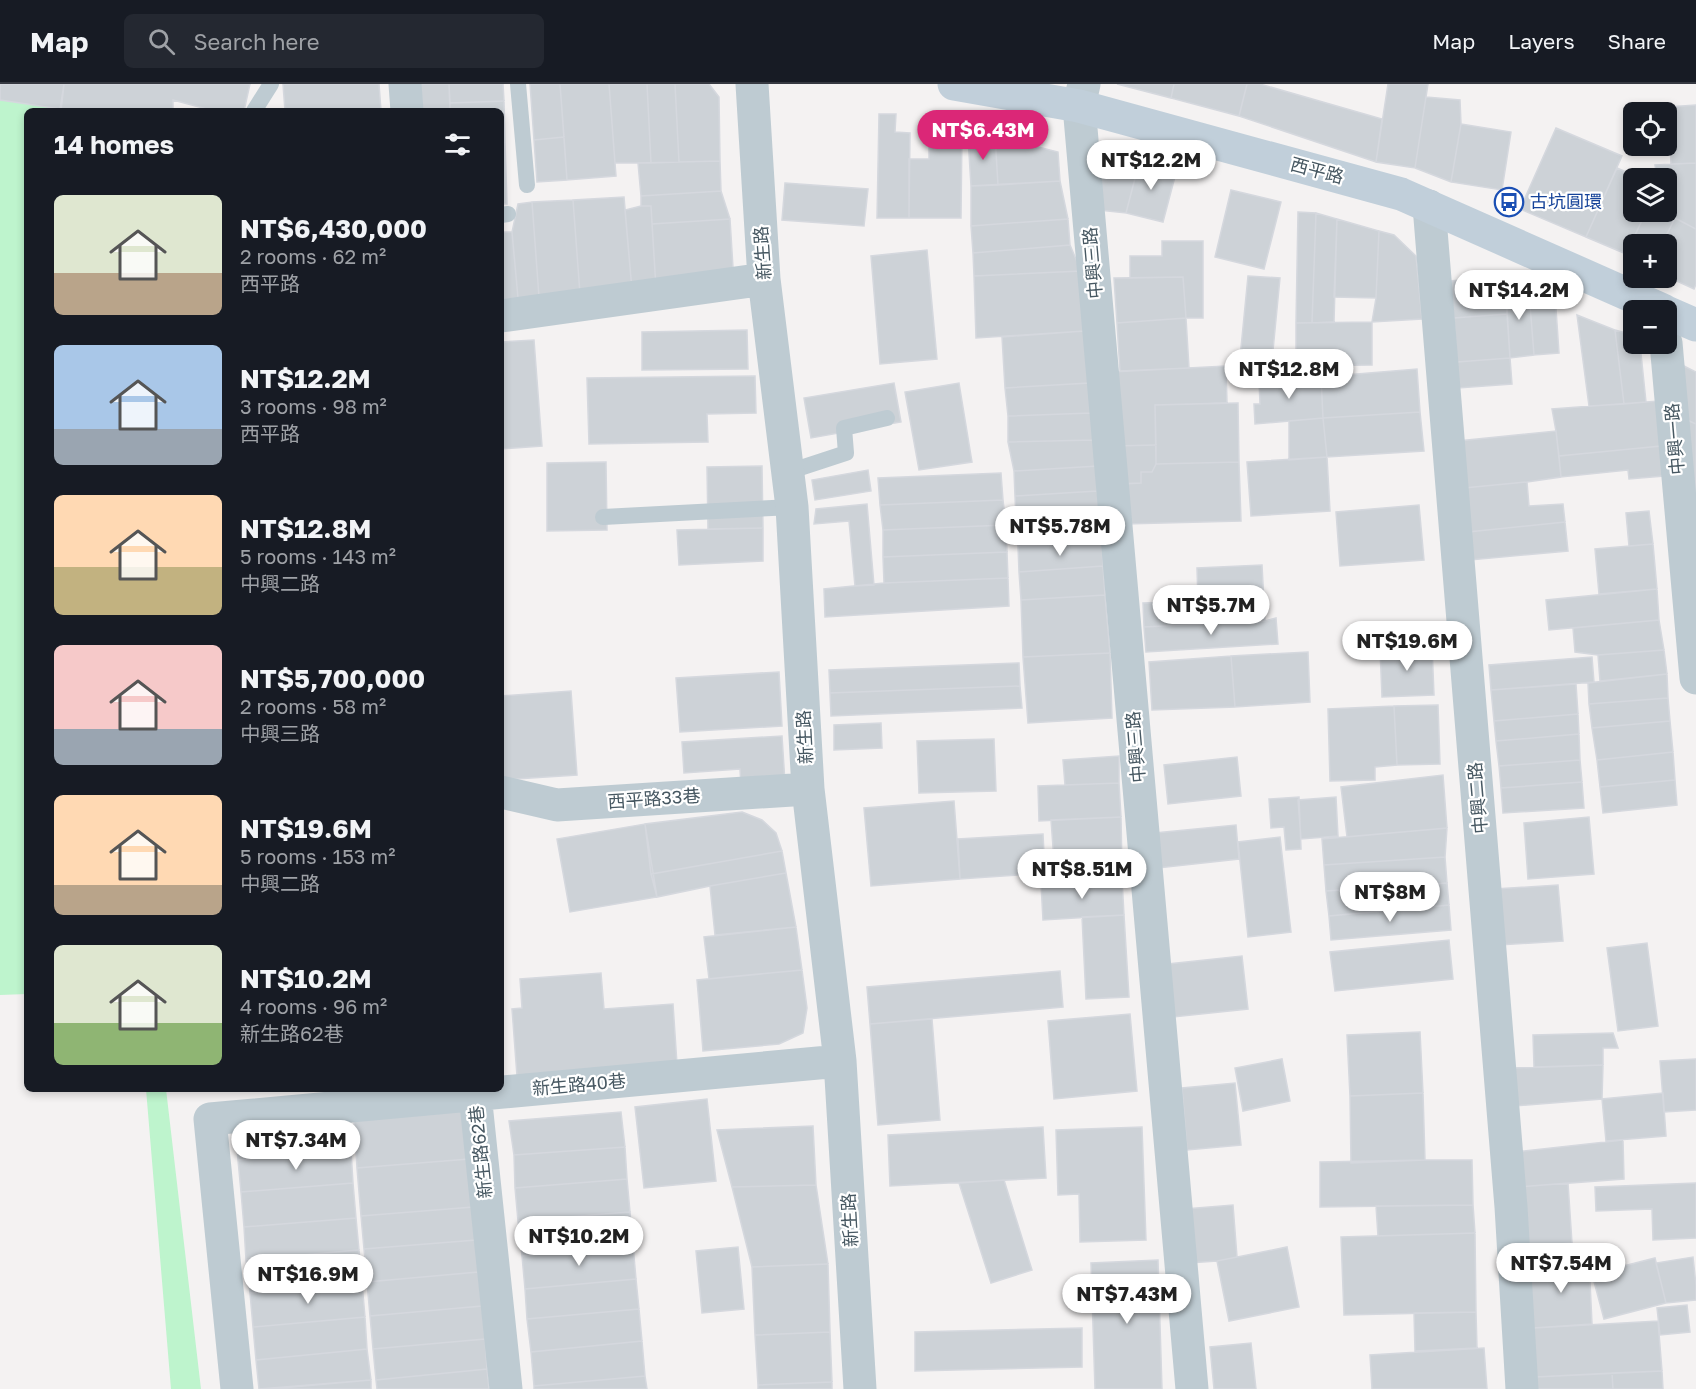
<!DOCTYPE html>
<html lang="en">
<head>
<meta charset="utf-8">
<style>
	:root { --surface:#171b24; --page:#242831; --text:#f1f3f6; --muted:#9ea1a6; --line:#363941; --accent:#db2777 }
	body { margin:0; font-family:"Golos Text","Noto Sans TC",sans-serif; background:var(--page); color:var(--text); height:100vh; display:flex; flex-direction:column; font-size:22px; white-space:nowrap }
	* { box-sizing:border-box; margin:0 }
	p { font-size:20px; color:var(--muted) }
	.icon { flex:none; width:33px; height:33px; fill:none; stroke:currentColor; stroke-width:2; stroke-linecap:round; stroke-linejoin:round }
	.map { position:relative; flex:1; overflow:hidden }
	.side { position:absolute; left:24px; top:24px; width:480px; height:984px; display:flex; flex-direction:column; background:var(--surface); border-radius:9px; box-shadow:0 3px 9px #0003 }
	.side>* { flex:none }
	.tools { position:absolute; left:1623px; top:18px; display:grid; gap:12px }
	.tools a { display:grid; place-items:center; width:54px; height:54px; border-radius:9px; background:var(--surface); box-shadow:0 3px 9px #0003; font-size:30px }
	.price { position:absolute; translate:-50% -51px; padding:0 14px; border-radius:21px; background:#fff; color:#222; font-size:20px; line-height:39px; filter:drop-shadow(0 2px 3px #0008) }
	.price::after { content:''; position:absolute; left:50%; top:36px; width:18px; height:14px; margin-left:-9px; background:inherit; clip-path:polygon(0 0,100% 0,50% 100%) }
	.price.on { background:var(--accent); color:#fff }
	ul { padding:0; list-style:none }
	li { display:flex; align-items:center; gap:18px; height:150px; padding:0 30px }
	li span { display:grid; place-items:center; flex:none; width:168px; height:120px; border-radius:9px; color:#555 }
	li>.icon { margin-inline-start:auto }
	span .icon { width:72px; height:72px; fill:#fffc; stroke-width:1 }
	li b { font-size:26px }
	h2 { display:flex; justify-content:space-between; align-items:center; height:72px; padding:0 30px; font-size:26px }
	header { display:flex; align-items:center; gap:36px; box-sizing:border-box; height:84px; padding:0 30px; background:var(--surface); border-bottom:2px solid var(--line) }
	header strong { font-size:28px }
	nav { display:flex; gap:33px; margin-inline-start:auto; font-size:21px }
	.search { width:420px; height:54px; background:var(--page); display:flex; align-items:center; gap:15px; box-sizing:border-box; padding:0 21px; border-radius:9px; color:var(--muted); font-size:22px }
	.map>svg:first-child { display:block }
	.green { fill:#bef4cd }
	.building { fill:#cdd2d7; stroke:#d5d8de; stroke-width:1.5 }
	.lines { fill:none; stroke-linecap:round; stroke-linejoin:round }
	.lane { stroke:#becbd2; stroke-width:16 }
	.street { stroke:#becbd2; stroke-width:33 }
	.secondary { stroke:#c1cfda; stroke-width:33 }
	.labels { text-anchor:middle; stroke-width:4.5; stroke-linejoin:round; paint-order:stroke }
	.street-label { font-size:18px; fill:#475862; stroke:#fff }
	.transit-label { font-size:18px; fill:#164399; stroke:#fff; text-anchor:start }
</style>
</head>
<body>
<header>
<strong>Map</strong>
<div class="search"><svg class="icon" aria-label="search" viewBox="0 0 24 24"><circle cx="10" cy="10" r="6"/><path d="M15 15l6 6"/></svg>Search here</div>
<nav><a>Map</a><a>Layers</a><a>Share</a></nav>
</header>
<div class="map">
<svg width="1696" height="1305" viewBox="0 0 1696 1305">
	<rect width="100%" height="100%" fill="#f4f2f2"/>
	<path class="green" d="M0 16 60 25 61 27H27V910L0 911Z
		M146 1005H166L201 1305H171Z"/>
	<path class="building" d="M0 0H64L60 25 0 16Z
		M64 0H250L244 27H214L173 16V27H61Z
		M283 0H379L381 27H285Z
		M410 0H449L450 27H411Z
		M449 0H503L504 17 450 19Z
		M530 0H560L564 53 534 56Z
		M560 0H609L616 92 567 96Z
		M609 0H647L651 79H615Z
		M647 0H675L679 78 651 79Z
		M675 0H709L719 13 720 77 679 78Z
		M1117 0H1174L1171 14Z
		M1174 0H1247L1239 32 1171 14Z
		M1247 0H1260L1382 35 1376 78 1239 32Z
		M1388 0H1428L1415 84 1376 78Z
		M1426 13 1460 16 1461 40 1451 98 1415 84Z
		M504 17 505 58 501 59V27H450V19Z
		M1696 21V79L1671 80 1668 23Z
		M879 30H896L895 48 910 49 909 134H877Z
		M1461 40 1511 48 1502 106 1451 98Z
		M1556 44 1622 72 1586 153 1520 125Z
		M929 48H962L961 134H909V75H929Z
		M995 52 1058 68 1060 97 998 101Z
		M995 52 998 101 971 102 968 53Z
		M564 53 567 96 537 98 534 56Z
		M505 58 507 120H501V59Z
		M1140 75 1177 85 1163 138 1126 129Z
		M1109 76 1138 83 1126 129 1099 126 1098 98Z
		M720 77 721 107 641 112 638 79Z
		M1696 79V145L1675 134 1666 119V94H1657L1655 81Z
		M1617 84 1640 94H1634V128H1646L1626 170 1586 153Z
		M1060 97 1068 135 971 142V102Z
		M785 99 868 105 864 142 782 136Z
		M1231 106 1281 118 1264 185 1215 173Z
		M721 107 730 135 652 140 651 122H641V112Z
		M624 113 632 206 580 210 573 116Z
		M573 116 580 210 539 213 532 118Z
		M532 118 539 213 518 214 512 148 518 120Z
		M1666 119 1675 134 1662 160H1634V174L1626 170 1646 128H1666Z
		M641 122H651L656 204 632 206 625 126Z
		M1298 128 1316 129 1312 239H1296Z
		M1316 129 1337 135 1334 238 1312 239Z
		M1675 134 1696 145V200L1694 205 1666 192V160H1662Z
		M730 135 734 200 656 204 652 140Z
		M1068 135 1070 161 973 169 971 142Z
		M1337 135 1379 147 1376 214 1334 213Z
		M1379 147 1394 151 1416 172 1422 235 1372 238 1376 214Z
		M501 148H512L518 214 501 216Z
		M1162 157H1203V234H1186L1183 193 1130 194V172H1162Z
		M1070 161 1081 187 974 192 973 169Z
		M927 166 937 275 880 280 871 172Z
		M1081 187 1085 247 976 254 974 192Z
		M1248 192 1280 194 1271 287 1239 284Z
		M1183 193 1186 234 1117 239 1114 194Z
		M1505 193 1507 230 1454 234 1449 197Z
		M1505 193 1529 208 1534 271 1510 274Z
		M1529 208 1556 225 1559 269 1534 271Z
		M1507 230 1510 274 1457 278 1454 234Z
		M1577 231 1615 246 1624 320 1589 322Z
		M1186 234 1189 284 1120 287 1117 239Z
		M1372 238V281L1296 282V239Z
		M747 246 748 285 642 286V248Z
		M1615 246 1634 251V260H1640L1646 318 1624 320Z
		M1085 247 1089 299 1005 304 1002 253Z
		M534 256 542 362 501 365V258Z
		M1510 274 1512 300 1458 304 1457 278Z
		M1682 281 1696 288V340L1683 334Z
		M1226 282 1227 319 1155 321 1156 361 1113 362 1111 288Z
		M1417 285 1420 328 1323 334 1321 293Z
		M755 292 756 329 707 330 708 358 589 360 587 294Z
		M1321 293 1323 334 1255 340 1254 320H1260L1259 296Z
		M894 299 901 338 811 354 804 314Z
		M959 299 972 378 919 386 905 308Z
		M1089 299 1091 329 1008 332 1005 304Z
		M1659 317 1661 362 1559 372 1556 347 1552 325Z
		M1238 319 1239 378 1156 380 1155 321Z
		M1420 328 1424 367 1327 373 1323 334Z
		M1091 329 1094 356 1008 358V332Z
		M1323 334 1327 373 1289 376V337Z
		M1687 336 1696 340V409L1691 408Z
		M1556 347 1561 393 1527 398 1464 404 1458 357Z
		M1094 356 1098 382 1014 387 1008 358Z
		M1156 361V380L1152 388H1141V399L1114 400 1113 362Z
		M1661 362 1664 392 1629 395 1628 386 1561 393 1559 372Z
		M1327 373 1330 427 1251 432 1247 378Z
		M606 378 607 446 547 447V379Z
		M1239 378 1241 437 1125 440 1123 400 1141 399V388H1152L1156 380Z
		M762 382 763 444 708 445 707 383Z
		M1098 382 1097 407 1015 412 1014 387Z
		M868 386 871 407 815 416 812 396Z
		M1001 389 1003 416 880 421 878 394Z
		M1527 398 1529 422 1563 420 1565 438 1468 448 1464 404Z
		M1097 407 1101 432 1016 436 1015 412Z
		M1003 416 1006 441 883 446 880 421Z
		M867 420 874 501 855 502 849 437 814 440 816 425Z
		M1419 421 1424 476 1340 482 1336 428Z
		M1649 427 1653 460 1629 462 1626 429Z
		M1101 432 1102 458 1018 462 1016 436Z
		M1565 438 1568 467 1470 476 1468 448Z
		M1006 441 1007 468 883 473V446Z
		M763 444V477L679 481 677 446Z
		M1102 458 1103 482 1019 488 1018 462Z
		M1653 460 1657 505 1599 510 1595 465Z
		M1007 468 1008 494 884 499 883 473Z
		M1262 481 1265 537 1144 543 1143 519 1198 517 1197 484Z
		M1103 482 1105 511 1021 516 1019 488Z
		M1008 494 1009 522 825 533 824 505 884 499Z
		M1657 505 1659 536 1549 546 1546 516Z
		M1105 511 1110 569 1023 573 1021 516Z
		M1276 534 1278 560 1146 568 1144 543 1265 537Z
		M1659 536 1664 566 1598 571 1575 568 1573 544Z
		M1432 562 1434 611 1382 613 1380 565Z
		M1664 566 1667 590 1600 597 1598 571Z
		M1308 568 1310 618 1235 623 1231 572Z
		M1110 569 1112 634 1028 639 1023 573Z
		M1231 572 1235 623 1152 626 1149 578Z
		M1592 573 1594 598 1491 606 1489 581Z
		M1019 579 1020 602 830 609 829 586Z
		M779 588 782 642 680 648 676 594Z
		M1667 590 1668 614 1589 620 1588 599Z
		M1576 600 1578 630 1494 637 1491 606Z
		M1020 602 1022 624 831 632 830 609Z
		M571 607 577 691 501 696V612Z
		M1668 614 1670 637 1592 644 1589 620Z
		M1438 621 1440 680 1397 681 1394 622Z
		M1394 622 1397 681 1375 683V696L1330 697 1328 625Z
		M1578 630 1579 650 1496 657 1494 637Z
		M1670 637 1673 668 1597 676 1592 644Z
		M881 639 882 664 834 666V641Z
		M1579 650 1580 676 1499 682 1496 657Z
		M782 652 785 699 741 702 740 685 684 689 682 658Z
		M994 655 996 707 919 709 917 657Z
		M1673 668 1675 696 1600 703 1597 676Z
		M1119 672V699L1065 701 1063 676Z
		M1237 673 1241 712 1168 720 1164 681Z
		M1580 676 1582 698 1501 704 1499 682Z
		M1443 691 1447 744 1347 753 1341 703Z
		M1675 696 1677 721 1603 729 1600 703Z
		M1582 698 1584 724 1503 729 1501 704Z
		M1119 699 1121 733 1039 737 1038 702Z
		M1299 713 1301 765 1286 766 1284 743 1271 744 1269 715Z
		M1336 713 1338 752 1301 755 1298 716Z
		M954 717 960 795 871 802 864 724Z
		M742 728 762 736 776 749 782 767 651 790 645 740Z
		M1121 733 1122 786 1055 790 1051 736Z
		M1589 733 1594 790 1528 795 1524 739Z
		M645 740 657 813 570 828 557 755Z
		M1236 741 1239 775 1158 784 1155 749Z
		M1447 744 1445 773 1324 781 1322 755Z
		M1043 750 1045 789 960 795 958 755Z
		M1280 753 1291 848 1248 853 1238 758Z
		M782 767 786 789 710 802 657 813 651 790Z
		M1445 773 1447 799 1326 807 1324 781Z
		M786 789 796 843 715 851 710 802Z
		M1122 795 1124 831 1043 836 1041 800Z
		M1447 799 1449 821 1329 832 1326 807Z
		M1558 801 1563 857 1499 861 1495 805Z
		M1449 821 1451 846 1331 856 1329 832Z
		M1124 831 1129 913 1086 915 1082 833Z
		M796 843 802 886 709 895 704 853Z
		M1449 856 1453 895 1335 907 1330 868Z
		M1647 859 1658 942 1618 947 1607 864Z
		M1242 872 1248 925 1173 933 1168 880Z
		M802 886 807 924 803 949 779 960 703 967 697 896Z
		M1060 887 1063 923 870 940 867 903Z
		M601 889 604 925 673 920 677 980 517 992 512 925 522 924 520 895Z
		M1130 930 1137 1007 1054 1015 1048 937Z
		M932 935 940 1036 878 1041 870 940Z
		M1420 948 1423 1009 1350 1012 1347 951Z
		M1613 949 1618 964H1603V981L1534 983 1533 951Z
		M1282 975 1290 1017 1243 1027 1235 984Z
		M1696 975V1026L1664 1028 1660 977Z
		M1603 981 1602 1015 1515 1022 1513 984Z
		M1235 999 1241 1061 1187 1066 1182 1004Z
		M1423 1009 1425 1076 1351 1079 1350 1012Z
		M1663 1009 1666 1052 1606 1057 1602 1015Z
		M707 1015 716 1097 644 1104 635 1023Z
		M465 1025 469 1075 357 1084 354 1036Z
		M621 1028 625 1063 514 1071 509 1037Z
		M348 1036 351 1067 238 1076 235 1045Z
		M813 1042 816 1101 732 1103 717 1046Z
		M1043 1043 1046 1094 890 1102 888 1051Z
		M1142 1043 1146 1156 1080 1158 1079 1110 1058 1111 1056 1046Z
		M1623 1056 1624 1095 1518 1103 1515 1068Z
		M625 1063 627 1095 515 1104 514 1071Z
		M351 1067 353 1099 241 1108 238 1076Z
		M469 1075 473 1123 361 1132 357 1084Z
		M1425 1076H1472L1473 1121 1320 1123V1078Z
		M627 1095 630 1128 518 1137 515 1104Z
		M1004 1096 1032 1186 991 1199 959 1099Z
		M353 1099 356 1134 244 1143 241 1108Z
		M1568 1099 1572 1159 1522 1163 1518 1103Z
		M1696 1099V1154L1653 1156 1652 1125 1596 1127 1595 1103Z
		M816 1101 828 1180 752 1183 732 1103Z
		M1233 1121 1237 1173 1217 1177 1189 1179 1185 1125Z
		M1473 1121 1475 1149 1378 1152 1376 1122Z
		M473 1123 476 1156 364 1165 361 1132Z
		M630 1128 633 1161 522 1172 518 1137Z
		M356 1134 359 1166 246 1176 244 1143Z
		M1475 1149 1476 1228 1344 1231 1341 1153Z
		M476 1156 478 1188 367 1198 364 1165Z
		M633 1161 636 1195 525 1205 522 1172Z
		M738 1163 744 1225 702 1229 696 1167Z
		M1287 1163 1299 1223 1229 1237 1217 1177Z
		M359 1166 362 1199 250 1209 246 1176Z
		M1693 1173 1696 1201V1216L1666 1219 1656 1179Z
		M1655 1174 1666 1219 1604 1235 1592 1190Z
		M1158 1176 1162 1305H1095L1091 1179Z
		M1589 1176 1592 1240 1533 1244 1529 1179Z
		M828 1180 830 1248 755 1251 752 1183Z
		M478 1188 482 1222 370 1232 367 1198Z
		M636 1195 639 1225 527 1235 525 1205Z
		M362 1199 365 1233 253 1243 250 1209Z
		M1687 1221 1690 1248 1660 1251 1657 1224Z
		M482 1222 485 1255 373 1265 370 1232Z
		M639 1225 642 1257 531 1268 527 1235Z
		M1476 1228 1477 1264 1415 1267 1414 1229Z
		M365 1233 367 1265 256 1276 253 1243Z
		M1658 1237 1662 1287 1536 1293 1533 1244Z
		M1082 1244V1283L915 1287V1248Z
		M830 1248 832 1298 758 1301 755 1251Z
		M485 1255 487 1285 376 1296 373 1265Z
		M642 1257 645 1292 534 1302 531 1268Z
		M1251 1259 1256 1305H1214L1210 1263Z
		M1484 1264 1487 1305H1372L1370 1271Z
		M367 1265 371 1296 259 1305 256 1276Z
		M487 1285 489 1305H377L376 1296Z
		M1662 1287 1663 1305H1613L1612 1289Z
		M1612 1289 1613 1305H1537L1536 1293Z
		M645 1292 647 1305H534V1302Z
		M371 1296V1305H270Z
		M832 1298V1305H758V1301Z"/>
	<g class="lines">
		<path class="lane" d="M518 0 527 101
			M254 27 271 0
			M501 131 508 130
			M788 388 846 369 844 344 887 334
			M603 433 792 423"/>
		<path class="street" d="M405 0 407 27
			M752 0 764 195 792 423 808 705 840 977 860 1305
			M1084 0 1079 22 1192 1305
			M1429 122 1511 1123 1522 1305
			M501 232 764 195
			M1666 259 1696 594
			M501 708 557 721 808 705
			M475 1010 506 1305
			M237 1305 210 1035 840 977"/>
		<path class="secondary" d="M954 0 1079 22 1401 110 1663 226
			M1666 228 1696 241"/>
	</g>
	<defs>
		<g id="bus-ring" transform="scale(1.5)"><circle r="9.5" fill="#fff" stroke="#1a4fb4" stroke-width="1.5"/><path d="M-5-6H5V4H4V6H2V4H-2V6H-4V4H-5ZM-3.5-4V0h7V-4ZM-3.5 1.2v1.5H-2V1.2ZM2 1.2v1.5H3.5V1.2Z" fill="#1a4fb4"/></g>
	</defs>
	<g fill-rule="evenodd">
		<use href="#bus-ring" x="1509" y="118"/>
	</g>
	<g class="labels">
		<g class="street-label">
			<text transform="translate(1317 87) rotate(15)" y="6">西平路</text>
			<text transform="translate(763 169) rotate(-94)" y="6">新生路</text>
			<text transform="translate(1093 179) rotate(-95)" y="6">中興三路</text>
			<text transform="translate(1675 355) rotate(-95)" y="6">中興一路</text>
			<text transform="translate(805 653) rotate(-93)" y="6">新生路</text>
			<text transform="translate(1136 663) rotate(-95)" y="6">中興三路</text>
			<text transform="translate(1478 714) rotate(-95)" y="6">中興二路</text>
			<text transform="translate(654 715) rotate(-4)" y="6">西平路33巷</text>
			<text transform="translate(579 1001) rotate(-5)" y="6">新生路40巷</text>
			<text transform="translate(481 1068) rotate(-96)" y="6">新生路62巷</text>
			<text transform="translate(850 1136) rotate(-93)" y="6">新生路</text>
		</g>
		<g class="transit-label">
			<text x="1530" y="124">古坑圓環</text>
		</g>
	</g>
</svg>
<div class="tools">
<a><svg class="icon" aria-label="locate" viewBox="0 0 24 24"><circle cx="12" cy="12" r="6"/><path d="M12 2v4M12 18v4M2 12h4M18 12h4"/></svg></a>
<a><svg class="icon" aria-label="layers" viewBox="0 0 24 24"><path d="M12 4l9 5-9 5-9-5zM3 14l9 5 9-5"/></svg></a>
<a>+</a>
<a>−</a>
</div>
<b class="price on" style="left:983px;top:77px">NT$6.43M</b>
<b class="price" style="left:1151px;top:107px">NT$12.2M</b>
<b class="price" style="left:1519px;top:237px">NT$14.2M</b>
<b class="price" style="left:1289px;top:316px">NT$12.8M</b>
<b class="price" style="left:1060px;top:473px">NT$5.78M</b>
<b class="price" style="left:1211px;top:552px">NT$5.7M</b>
<b class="price" style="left:1407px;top:588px">NT$19.6M</b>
<b class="price" style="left:1082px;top:816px">NT$8.51M</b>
<b class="price" style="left:1390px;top:839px">NT$8M</b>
<b class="price" style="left:296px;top:1087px">NT$7.34M</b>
<b class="price" style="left:579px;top:1183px">NT$10.2M</b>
<b class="price" style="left:1561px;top:1210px">NT$7.54M</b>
<b class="price" style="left:308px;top:1221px">NT$16.9M</b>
<b class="price" style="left:1127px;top:1241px">NT$7.43M</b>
<section class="side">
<h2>14 homes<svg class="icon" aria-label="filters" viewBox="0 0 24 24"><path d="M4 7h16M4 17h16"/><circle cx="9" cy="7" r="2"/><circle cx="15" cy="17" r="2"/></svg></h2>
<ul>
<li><span style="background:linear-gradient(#dfe7d0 65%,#b9a48a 0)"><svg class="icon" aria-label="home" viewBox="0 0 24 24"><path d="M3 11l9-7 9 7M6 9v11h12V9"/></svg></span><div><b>NT$6,430,000</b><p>2 rooms · 62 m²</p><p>西平路</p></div></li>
<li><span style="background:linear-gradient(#a9c7e8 70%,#9aa5b1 0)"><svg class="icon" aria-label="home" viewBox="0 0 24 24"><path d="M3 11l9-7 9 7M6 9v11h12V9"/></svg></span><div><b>NT$12.2M</b><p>3 rooms · 98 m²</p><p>西平路</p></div></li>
<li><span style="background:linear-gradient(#ffd9b3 60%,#c2b280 0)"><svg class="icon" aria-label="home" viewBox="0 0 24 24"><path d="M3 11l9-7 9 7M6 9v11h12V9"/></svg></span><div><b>NT$12.8M</b><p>5 rooms · 143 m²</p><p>中興二路</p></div></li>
<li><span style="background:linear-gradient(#f6c9c9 70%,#9aa5b1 0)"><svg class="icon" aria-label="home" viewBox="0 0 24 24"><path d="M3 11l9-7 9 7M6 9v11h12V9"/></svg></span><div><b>NT$5,700,000</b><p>2 rooms · 58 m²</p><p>中興三路</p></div></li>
<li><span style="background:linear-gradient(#ffd9b3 75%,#b9a48a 0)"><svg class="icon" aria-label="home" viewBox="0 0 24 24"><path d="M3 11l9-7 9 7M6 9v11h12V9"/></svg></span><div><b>NT$19.6M</b><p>5 rooms · 153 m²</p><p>中興二路</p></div></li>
<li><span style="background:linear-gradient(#dfe7d0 65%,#8fb573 0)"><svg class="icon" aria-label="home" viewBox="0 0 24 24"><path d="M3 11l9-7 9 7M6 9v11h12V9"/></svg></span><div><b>NT$10.2M</b><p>4 rooms · 96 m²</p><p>新生路62巷</p></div></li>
</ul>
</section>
</div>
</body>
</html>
